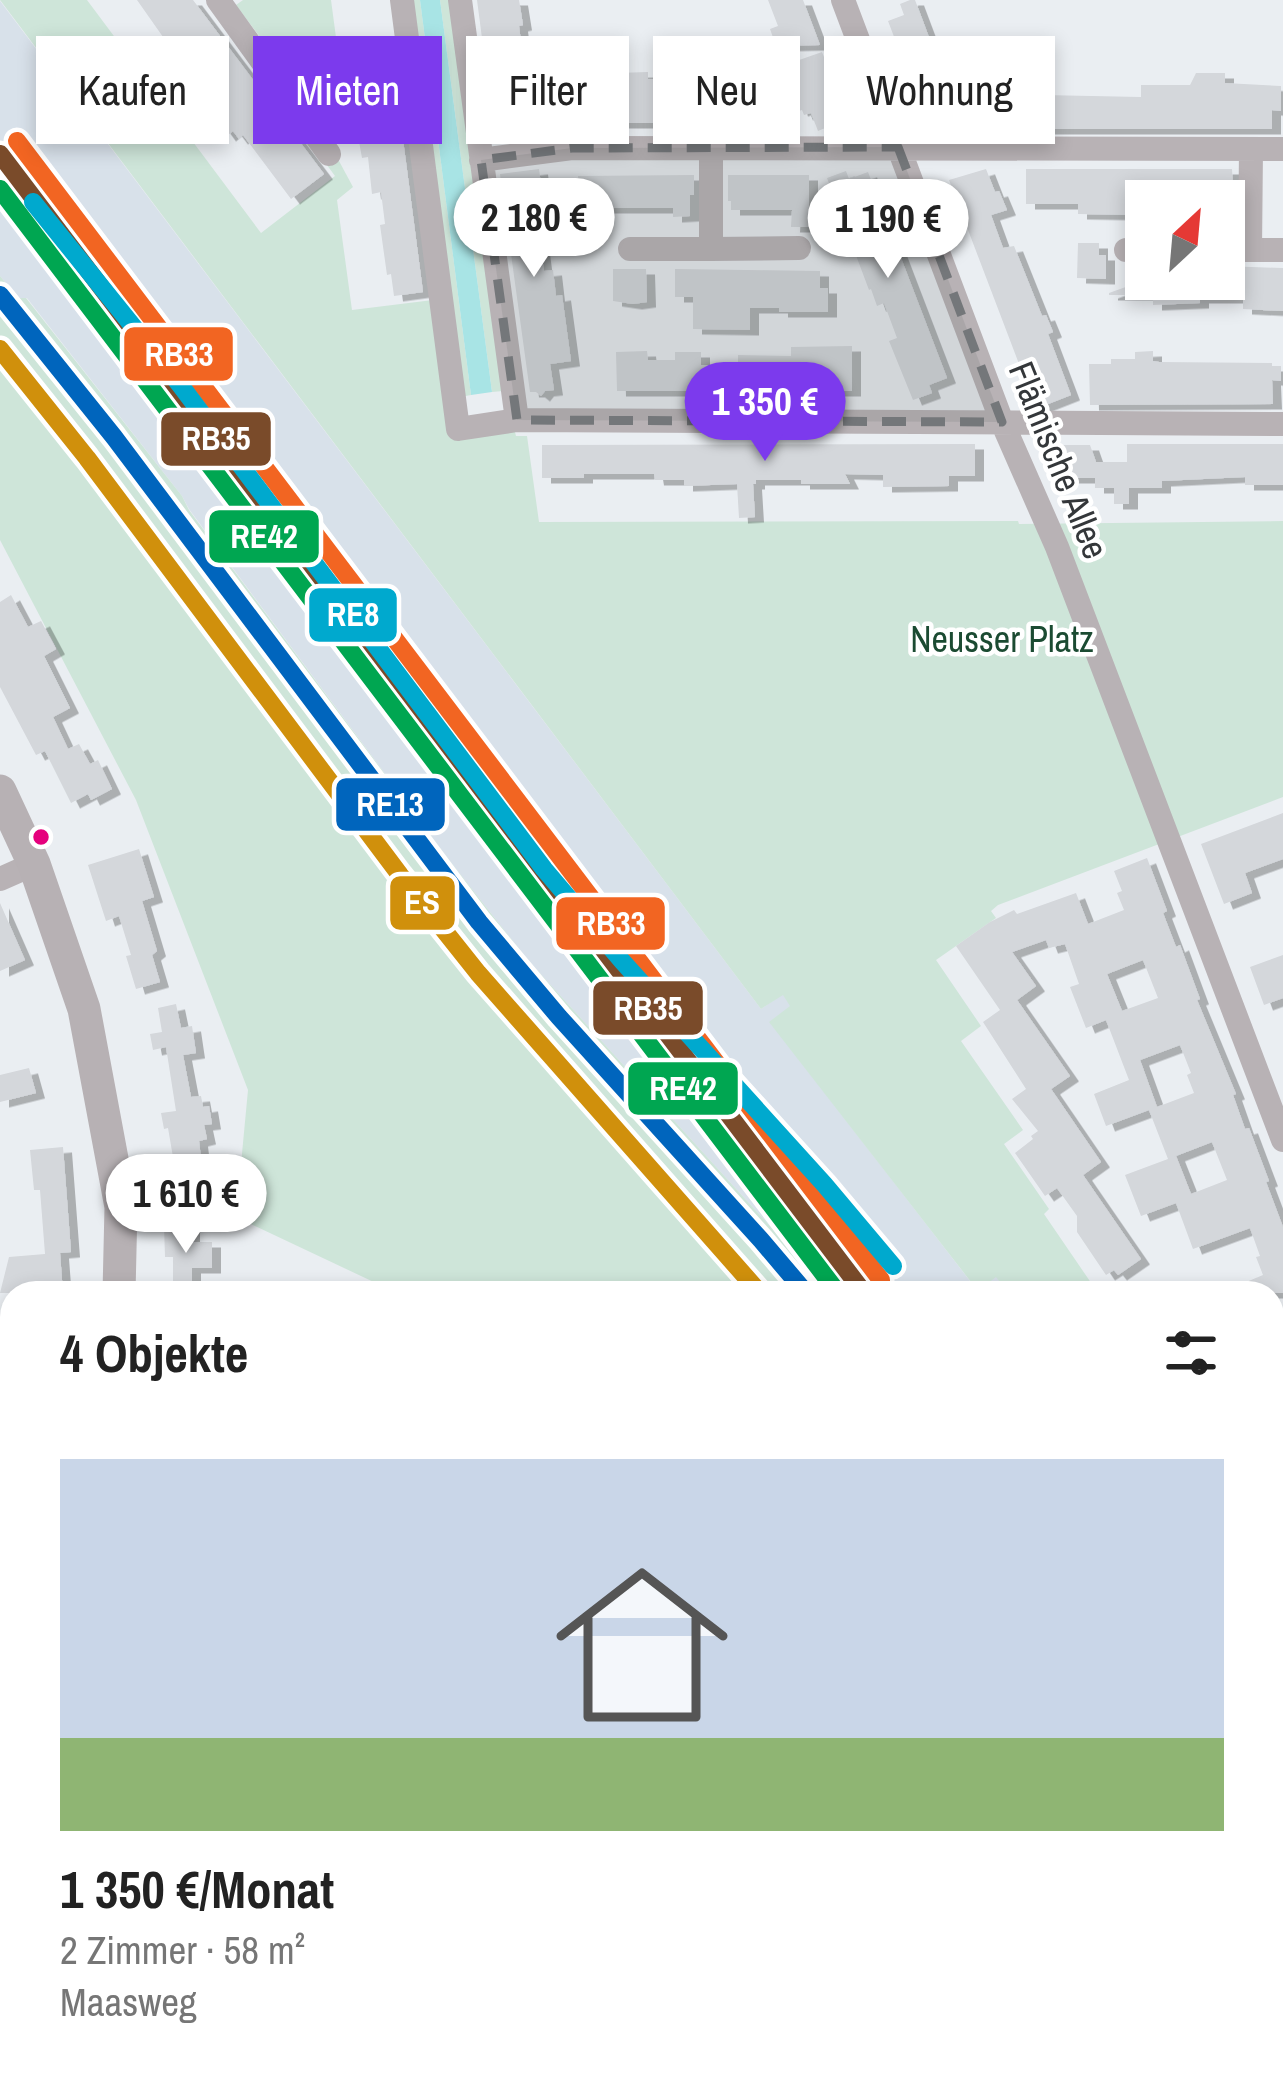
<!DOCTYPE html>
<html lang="de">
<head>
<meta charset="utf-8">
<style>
	:root { --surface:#fff; --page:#f6f6f6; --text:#222; --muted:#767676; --line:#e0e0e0; --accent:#7c3aed }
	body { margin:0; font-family:"Archivo Narrow",sans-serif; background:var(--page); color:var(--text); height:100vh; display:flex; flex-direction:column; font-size:45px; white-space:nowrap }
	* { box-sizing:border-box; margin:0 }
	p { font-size:39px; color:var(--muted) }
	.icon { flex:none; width:66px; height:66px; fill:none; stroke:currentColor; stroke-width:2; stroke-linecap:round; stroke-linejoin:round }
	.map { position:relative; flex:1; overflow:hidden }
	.drawer { position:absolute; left:0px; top:1281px; width:1284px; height:807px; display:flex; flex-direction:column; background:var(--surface); border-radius:36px 36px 0 0; box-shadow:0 6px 18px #0003 }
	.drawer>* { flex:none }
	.top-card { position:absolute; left:36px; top:36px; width:1212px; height:108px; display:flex; gap:24px }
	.needle { width:78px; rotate:26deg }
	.fabs { position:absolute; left:1125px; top:180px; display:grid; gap:24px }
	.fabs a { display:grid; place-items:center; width:120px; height:120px; border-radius:0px; background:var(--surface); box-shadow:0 6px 18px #0003; font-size:60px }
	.price { position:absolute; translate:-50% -102px; padding:0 27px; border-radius:42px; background:#fff; color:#222; font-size:39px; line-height:78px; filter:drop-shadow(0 3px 6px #0008) }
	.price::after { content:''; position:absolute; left:50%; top:72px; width:36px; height:27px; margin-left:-18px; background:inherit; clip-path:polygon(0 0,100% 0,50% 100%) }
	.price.selected { background:var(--accent); color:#fff }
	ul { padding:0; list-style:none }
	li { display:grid; align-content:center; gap:24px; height:636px; padding:0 60px }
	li+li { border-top:3px solid var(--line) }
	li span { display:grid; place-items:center; height:372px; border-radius:0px; color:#555 }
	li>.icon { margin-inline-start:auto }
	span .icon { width:216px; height:216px; fill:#fffc; stroke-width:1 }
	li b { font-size:51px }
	h2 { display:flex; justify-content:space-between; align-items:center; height:144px; padding:0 60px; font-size:51px }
	.pill { padding:0 42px; border-radius:0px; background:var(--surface); box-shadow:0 6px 18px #0003; font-size:42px; line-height:108px }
	.pill.selected { background:var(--accent); color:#fff }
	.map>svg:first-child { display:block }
	.commercial { fill:#f0e4e2 }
	.industrial { fill:#f0e5e1 }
	.built { fill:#d8e1ea }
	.green { fill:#cee5d9 }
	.water { fill:#a8e4e5 }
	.building { fill:#d4d7db; fill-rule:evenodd; filter:url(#shadow) }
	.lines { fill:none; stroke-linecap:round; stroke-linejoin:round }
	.street { stroke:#b8b2b5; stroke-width:24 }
	.secondary { stroke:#b7b1b4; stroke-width:33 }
	.rail-1-casing { stroke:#fff; stroke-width:27 }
	.rail-2-casing { stroke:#fff; stroke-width:27 }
	.rail-3-casing { stroke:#fff; stroke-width:27 }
	.rail-4-casing { stroke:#fff; stroke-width:27 }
	.rail-5-casing { stroke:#fff; stroke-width:27 }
	.rail-6-casing { stroke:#fff; stroke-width:27 }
	.rail-1 { stroke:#7a4b2a; stroke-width:18 }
	.rail-2 { stroke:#00a651; stroke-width:18 }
	.rail-3 { stroke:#f26522; stroke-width:18 }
	.rail-4 { stroke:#0065bd; stroke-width:18 }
	.rail-5 { stroke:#00a9ce; stroke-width:18 }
	.rail-6 { stroke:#d0900c; stroke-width:18 }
	.marked { fill:#74777a; fill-opacity:0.2; stroke:#74777a; stroke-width:9; stroke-dasharray:24 15; stroke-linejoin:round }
	.bus-dot { fill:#e5007d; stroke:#fff; stroke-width:4.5 }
	.labels { text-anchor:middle; stroke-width:9; stroke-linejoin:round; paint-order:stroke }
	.street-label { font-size:36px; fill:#34373a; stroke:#fff }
	.park-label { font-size:36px; fill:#1b4b32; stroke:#fff }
	.line-badge { stroke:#fff; stroke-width:4.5 }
	.badge-label { font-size:33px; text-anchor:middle; font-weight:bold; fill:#fff }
</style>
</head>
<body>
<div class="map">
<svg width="1283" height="2087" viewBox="0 0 1283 2087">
	<defs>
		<filter id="shadow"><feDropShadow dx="9" dy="5.5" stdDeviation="0" flood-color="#0004"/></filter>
	</defs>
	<rect width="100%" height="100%" fill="#eaeef2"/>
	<path class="commercial" d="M0 1834 12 1835V1970L0 2060Z"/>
	<path class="industrial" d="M1272 1953 1283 1967V2087H127L128 2076H1272Z"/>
	<path class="built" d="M0 1 761 1009 783 994 791 1006 770 1022 977 1290 996 1276 1004 1287 997 1293H825L789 1247 527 959 446 856 189 509 182 496 27 298H18L0 276Z
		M1272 1690 1283 1704V1882L1272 1867Z"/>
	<path class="green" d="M0 0H87L261 233 335 176 321 157 332 148 353 187 337 200 352 310 433 300 450 435 514 428 516 436H527L539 522 1018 521 1019 524 1283 521V797L998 905 991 911 996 918 936 960 981 1026 961 1041 1023 1130 1004 1144 1049 1209 1044 1214 1098 1293H997L1004 1287 996 1277 978 1291 769 1022 790 1006 783 995 761 1009Z
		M243 0H331L341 75 356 73 358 80 298 88 236 5Z
		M409 0H420L471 395 460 397Z
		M440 0H452L503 391 492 392Z
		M0 276 18 298H26L182 496 189 510 446 856 527 959 789 1247 825 1293H397L236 1217 248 1090 136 800 0 540Z
		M1272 1518 1283 1531V1704L1272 1690Z
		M12 1970V2076H76L75 2087H0V2060Z"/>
	<path class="water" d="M420 0H440L492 392 471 395Z"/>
	<path class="building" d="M137 0H193L324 174 291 199 243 135 239 139 233 131 227 136 209 111 213 108Z
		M477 0H519L523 25 519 26 523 57 510 59 520 128 494 130Z
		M768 0H803L820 45 776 46 770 29 778 26Z
		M910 0H915L930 40 939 37 970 116 930 131 888 21 904 15 900 4Z
		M822 52 851 126 835 132 832 125 818 131 811 113 804 115 802 110 799 111 782 66Z
		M648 72V79H664V94H701V88H724L767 95V123H581V90H608V81L617 80V73Z
		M1196 73H1225V83L1281 86V111L1272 110V129H990L989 94 1141 97V85H1190Z
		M379 106 380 112 399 109 423 292 394 296 391 274 387 275 380 225 385 224 381 192 372 194 368 157 362 158 358 136 361 135 358 114 365 113V108Z
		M539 169 547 232 539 234 544 271 553 270 556 296 562 295 571 361 550 364 554 390 545 391 541 396 536 392H530L500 174Z
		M986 169 995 192 999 191 1007 210 991 215 1003 248 1014 246 1042 316 1046 315 1053 332 1048 334 1071 395 1043 406H1035L949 180Z
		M1026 169H1232L1234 201 1145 200V203H1134V215L1078 214V204H1026Z
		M846 171 849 179 868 172 947 378 929 385 932 393 913 400 889 341 897 338 884 303 877 306 871 289 869 290 827 178Z
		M694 175V195H690V216L673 217V208H597V200L581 202 578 176Z
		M728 175H809V227H791L792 210H731V201H728Z
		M1078 243H1099V255H1106V279L1077 278Z
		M1224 266 1283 268V311L1243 309V298H1200V303L1153 305V295H1109V293L1148 279H1224Z
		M613 269H646L647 302 633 304 613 301Z
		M675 269 820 271V288H828V312H779V308H750V330L693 329V297H675Z
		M852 346V391H825V375H792L791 391H617L616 352 647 351 648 360H675V352H701V365H738V355L791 356V347Z
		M1153 351V361L1159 362 1272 363V366H1281V381L1272 380 1273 404 1090 405 1089 364H1111V359H1135V352Z
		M975 444V476H949V486L883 487V475L845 474 850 484H801V480H756V484H753L755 517 739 518 737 484 684 486V480H655L654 474H584V478H542V445Z
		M1127 444H1283V485H1245V477L1162 481V488H1129V504H1114V488H1095V478H1058L1057 470H1061V463H1056V445H1090L1096 462H1127Z
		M11 595 28 627 41 621 56 649 44 656 70 708 53 717 68 749 79 744 90 764 98 760 112 789 91 800 88 794 71 803 45 751 36 755 0 687V602Z
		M1283 813V859L1245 873 1252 893 1224 904 1201 844Z
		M139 849 154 897 142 901 157 951 152 955 160 982 136 989 126 956 131 955 119 916 106 921 88 865Z
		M1147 858 1167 911 1163 913 1176 947 1180 945 1200 999 1197 1000 1236 1094 1233 1095 1245 1129 1249 1128 1269 1181 1266 1182 1283 1227V1293H1220L1263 1275 1256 1257 1260 1256 1250 1228 1193 1249 1176 1203 1141 1216 1125 1175 1176 1156 1191 1194 1227 1180 1212 1142 1168 1159 1149 1110 1194 1093 1187 1075 1191 1073 1180 1045 1140 1060 1157 1107 1106 1126 1094 1094 1129 1080 1106 1020 1086 1028 1070 987 1079 984 1065 944 1049 948 1046 940 1012 952 1036 986 1017 1000 1070 1076 1051 1089 1101 1162 1083 1175 1141 1259 1118 1275 1114 1270 1106 1275 1077 1232V1216L1057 1188 1045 1196 1015 1153 1033 1139 1031 1136 1038 1131 1012 1099 1026 1089 983 1022 1000 1010 956 946 990 922 1014 910 1017 914 1076 893 1088 924 1124 910 1117 893 1122 891 1114 871ZM1143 960 1158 998 1122 1011 1107 974Z
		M0 903 25 960 0 971Z
		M1283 955V998L1264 1005 1250 967Z
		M176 1004 181 1028 192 1026 196 1053 183 1055 191 1097 201 1096 203 1107 209 1106 212 1124 204 1125 207 1139 199 1141 201 1158 174 1163 168 1128 164 1129 161 1113 176 1111 166 1047 153 1050 150 1034 162 1032 158 1008Z
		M29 1068 36 1093 0 1102V1075Z
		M63 1147 71 1252 60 1253 63 1293H0L9 1257 45 1254 40 1190H34L30 1150Z
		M164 1225 191 1227V1242H212V1268H192V1293H173V1257H165Z"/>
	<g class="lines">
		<path class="street" d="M218 0 329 154
			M402 0 458 429 517 420 1283 424
			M460 0 517 420
			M843 0 1002 422 1057 547 1283 1140
			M288 100 413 86
			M711 148V249L799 248
			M1251 149 1250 250H1283
			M481 160 572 148 1283 149
			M630 249H711
			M1126 250H1146
			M1224 250H1250
			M0 879 34 864
			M0 1399H12
			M1272 1485 1283 1478
			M1272 1919 1283 1934"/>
		<path class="secondary" d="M0 791 34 864 84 1009 121 1207 119 1293
			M102 2087 103 2076"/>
		<g class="rail-1-casing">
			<path id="rail-1" d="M0 154 864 1293"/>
		</g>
		<g class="rail-2-casing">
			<path id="rail-2" d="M0 189 838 1293"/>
		</g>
		<g class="rail-3-casing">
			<path id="rail-3" d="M17 141 881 1280"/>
		</g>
		<g class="rail-4-casing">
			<path id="rail-4" d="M0 295 114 437 479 922 559 1017 761 1240 806 1293"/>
		</g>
		<g class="rail-5-casing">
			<path id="rail-5" d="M33 202 181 386 544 869 622 961 824 1184 893 1266"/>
		</g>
		<g class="rail-6-casing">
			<path id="rail-6" d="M0 349 87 458 400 875 478 973 760 1293"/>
		</g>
		<use href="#rail-1" class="rail-1"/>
		<use href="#rail-2" class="rail-2"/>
		<use href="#rail-3" class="rail-3"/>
		<use href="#rail-4" class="rail-4"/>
		<use href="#rail-5" class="rail-5"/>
		<use href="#rail-6" class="rail-6"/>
	</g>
	<path class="marked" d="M898 147 1002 422 517 420 481 160 572 148Z"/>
	<circle class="bus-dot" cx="41" cy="837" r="10"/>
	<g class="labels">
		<g class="street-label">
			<text transform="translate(1059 460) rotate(68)" y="13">Flämische Allee</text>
		</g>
		<g class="park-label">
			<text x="1002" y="652">Neusser Platz</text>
		</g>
	</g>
	<g class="line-badge">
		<rect x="122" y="325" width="113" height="58" rx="12" fill="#f26522"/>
		<rect x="159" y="410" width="114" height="58" rx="12" fill="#7a4b2a"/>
		<rect x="207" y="508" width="114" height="57" rx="12" fill="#00a651"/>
		<rect x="307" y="586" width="92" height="58" rx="12" fill="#00a9ce"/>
		<rect x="334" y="776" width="113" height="57" rx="12" fill="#0065bd"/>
		<rect x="388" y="874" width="69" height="58" rx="12" fill="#d0900c"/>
		<rect x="554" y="895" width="113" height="57" rx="12" fill="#f26522"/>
		<rect x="591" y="979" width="114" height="58" rx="12" fill="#7a4b2a"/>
		<rect x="626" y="1060" width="114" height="57" rx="12" fill="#00a651"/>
	</g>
	<g class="badge-label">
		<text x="179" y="366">RB33</text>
		<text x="216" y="450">RB35</text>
		<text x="264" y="548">RE42</text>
		<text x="353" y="626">RE8</text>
		<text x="390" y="816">RE13</text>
		<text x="422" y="914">ES</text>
		<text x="611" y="935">RB33</text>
		<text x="648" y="1020">RB35</text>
		<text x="683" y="1100">RE42</text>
	</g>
</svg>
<div class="fabs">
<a><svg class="needle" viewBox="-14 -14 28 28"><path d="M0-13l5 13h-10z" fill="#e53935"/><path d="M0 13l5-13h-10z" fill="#767676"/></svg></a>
</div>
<b class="price" style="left:534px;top:280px">2 180 €</b>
<b class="price" style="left:888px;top:281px">1 190 €</b>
<b class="price selected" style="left:765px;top:464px">1 350 €</b>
<b class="price" style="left:186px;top:1256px">1 610 €</b>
<div class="top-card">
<a class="pill">Kaufen</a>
<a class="pill selected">Mieten</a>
<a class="pill">Filter</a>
<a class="pill">Neu</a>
<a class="pill">Wohnung</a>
</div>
<section class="drawer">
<h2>4 Objekte<svg class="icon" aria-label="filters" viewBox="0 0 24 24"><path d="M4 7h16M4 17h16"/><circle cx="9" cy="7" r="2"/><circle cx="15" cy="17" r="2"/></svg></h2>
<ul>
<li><span style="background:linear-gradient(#c9d6e8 75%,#8fb573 0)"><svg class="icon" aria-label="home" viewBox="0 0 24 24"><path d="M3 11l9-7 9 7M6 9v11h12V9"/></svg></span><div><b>1 350 €/Monat</b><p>2 Zimmer · 58 m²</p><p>Maasweg</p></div></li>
</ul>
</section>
</div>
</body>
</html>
